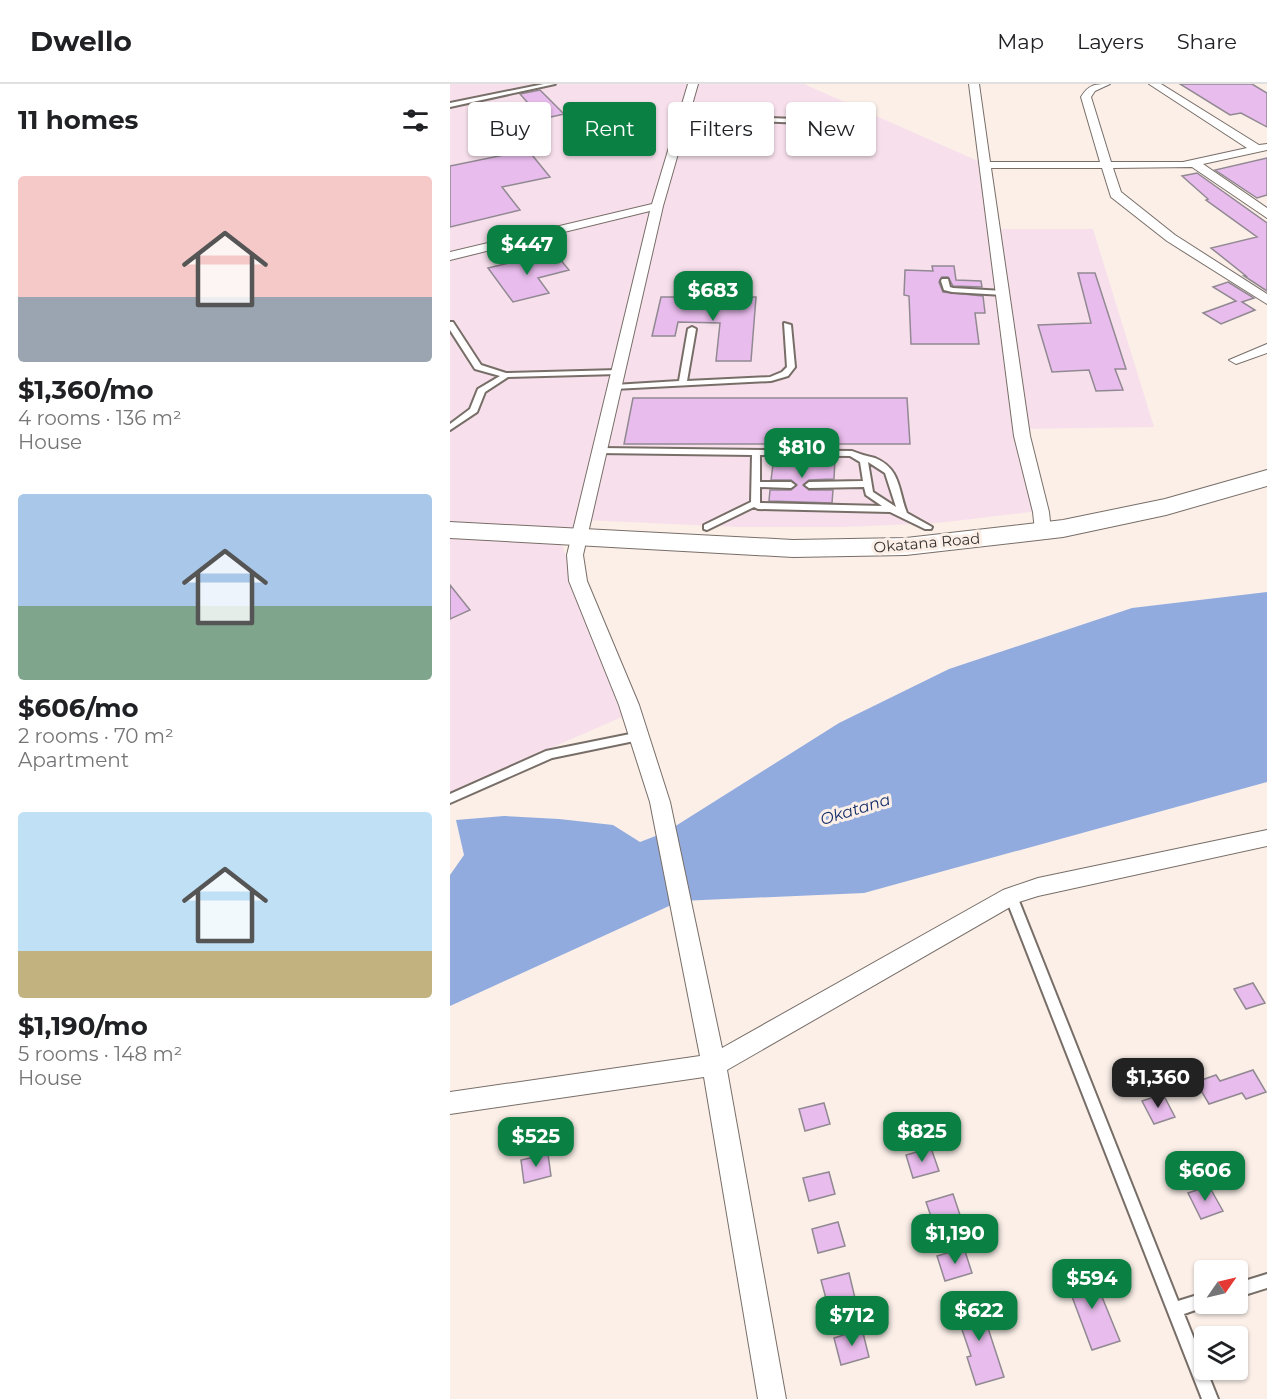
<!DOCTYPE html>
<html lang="en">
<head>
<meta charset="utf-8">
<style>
	:root { --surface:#fff; --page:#f6f6f6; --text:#202124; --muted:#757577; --line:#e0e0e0; --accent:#0b8043 }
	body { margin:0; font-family:Montserrat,sans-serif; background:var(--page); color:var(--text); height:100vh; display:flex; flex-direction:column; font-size:22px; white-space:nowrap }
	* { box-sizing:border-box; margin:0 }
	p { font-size:20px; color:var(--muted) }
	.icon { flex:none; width:33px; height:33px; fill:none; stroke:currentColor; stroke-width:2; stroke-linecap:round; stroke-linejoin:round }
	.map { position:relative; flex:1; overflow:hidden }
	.side { display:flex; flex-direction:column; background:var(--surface); width:450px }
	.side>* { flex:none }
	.hud { position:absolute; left:18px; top:18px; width:570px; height:54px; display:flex; gap:12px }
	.needle { width:39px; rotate:56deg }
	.fabs { position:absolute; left:744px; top:1176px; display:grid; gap:12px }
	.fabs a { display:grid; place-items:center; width:54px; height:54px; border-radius:6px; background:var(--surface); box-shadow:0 2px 4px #0004; font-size:30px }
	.price { position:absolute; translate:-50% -51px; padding:0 14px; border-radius:12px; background:var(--accent); color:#fff; font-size:20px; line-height:39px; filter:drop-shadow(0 2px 3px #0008) }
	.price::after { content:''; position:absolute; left:50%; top:36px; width:18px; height:14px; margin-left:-9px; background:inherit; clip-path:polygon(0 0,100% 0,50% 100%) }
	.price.on { background:#222; color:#fff }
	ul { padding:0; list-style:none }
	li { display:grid; align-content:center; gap:12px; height:318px; padding:0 18px }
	li span { display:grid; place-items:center; height:186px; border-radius:6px; color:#555 }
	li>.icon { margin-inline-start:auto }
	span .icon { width:108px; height:108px; fill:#fffc; stroke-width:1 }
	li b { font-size:26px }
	h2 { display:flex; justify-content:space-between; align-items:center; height:72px; padding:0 18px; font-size:26px }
	.tag { padding:0 21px; border-radius:6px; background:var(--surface); box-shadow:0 2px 4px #0004; font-size:21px; line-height:54px }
	.tag.on { background:var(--accent); color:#fff }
	header { display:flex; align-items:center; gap:36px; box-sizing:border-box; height:84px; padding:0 30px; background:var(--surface); border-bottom:2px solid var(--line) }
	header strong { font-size:28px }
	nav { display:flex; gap:33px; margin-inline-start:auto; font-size:21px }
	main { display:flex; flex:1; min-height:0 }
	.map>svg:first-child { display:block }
	.commercial { fill:#f7e0ec }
	.water { fill:#91abde }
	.building { fill:#e8bcec; stroke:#918992; stroke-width:1.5 }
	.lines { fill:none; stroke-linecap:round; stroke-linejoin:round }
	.lane-casing { stroke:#786e68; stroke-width:4 }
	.street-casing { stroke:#786e68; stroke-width:2 }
	.primary-casing { stroke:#786e68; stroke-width:2 }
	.lane { fill:#fff; fill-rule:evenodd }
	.street { fill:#fff; fill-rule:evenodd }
	.primary { fill:#fff; fill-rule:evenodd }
	.labels { text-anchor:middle; stroke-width:6; stroke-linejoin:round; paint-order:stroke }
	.street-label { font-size:15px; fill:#37322f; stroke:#fbefe8 }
	.water-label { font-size:16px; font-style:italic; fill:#142e6a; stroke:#fbefe8 }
</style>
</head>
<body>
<header>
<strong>Dwello</strong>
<nav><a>Map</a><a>Layers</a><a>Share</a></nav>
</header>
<main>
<section class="side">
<h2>11 homes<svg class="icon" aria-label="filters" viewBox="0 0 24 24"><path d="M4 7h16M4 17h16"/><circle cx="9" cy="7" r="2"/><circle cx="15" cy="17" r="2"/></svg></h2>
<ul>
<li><span style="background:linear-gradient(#f6c9c9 65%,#9aa5b1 0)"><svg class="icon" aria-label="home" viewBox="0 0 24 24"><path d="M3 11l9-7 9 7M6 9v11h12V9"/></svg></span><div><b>$1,360/mo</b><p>4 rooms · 136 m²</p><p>House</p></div></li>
<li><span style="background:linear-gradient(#a9c7e8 60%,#7fa58c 0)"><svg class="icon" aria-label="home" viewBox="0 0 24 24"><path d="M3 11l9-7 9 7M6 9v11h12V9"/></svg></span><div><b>$606/mo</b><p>2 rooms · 70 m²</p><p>Apartment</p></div></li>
<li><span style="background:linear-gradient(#bfe0f5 75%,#c2b280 0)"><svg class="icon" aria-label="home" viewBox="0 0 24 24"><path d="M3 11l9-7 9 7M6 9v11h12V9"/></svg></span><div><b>$1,190/mo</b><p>5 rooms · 148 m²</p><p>House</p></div></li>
</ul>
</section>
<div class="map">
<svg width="817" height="1315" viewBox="0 0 817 1315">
	<rect width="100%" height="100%" fill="#fbefe8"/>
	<path class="commercial" d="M0 0H354L537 81 546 145H643L704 343 572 345 589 427 488 439 394 443H287L132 436 112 461 172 633 0 708Z"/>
	<path class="water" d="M817 508V698L414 809 230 817 0 922V791L14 771 6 736 54 732 109 735 163 741 190 758 216 748 389 639 499 585 682 524Z"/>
	<path class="building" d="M730 0H802L817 9V43L791 29 780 31Z
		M90 6 114 30 92 35 70 10Z
		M78 66 100 93 52 103 70 126 0 143V82Z
		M817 74V111L807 114 765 86Z
		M747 89 817 139V207L794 192H796L761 164 807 153 756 116 758 115 732 92Z
		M104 168 119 186 88 194 99 209 63 218 38 184Z
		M482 182H504L506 196 531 197 532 203 503 202 498 193H492L489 198 493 208 533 212 535 229H525L529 260H461L459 212 454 211 455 186 483 187Z
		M628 189H645L676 285H665L673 306 646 307 639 286 602 288 588 241 641 239Z
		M778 198 804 214 792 218 805 226 771 240 753 229 786 217 763 203Z
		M211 213H306L301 277H266L270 239 228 238 225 252H202Z
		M183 314H457L460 360H386V365L325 364 326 360H174Z
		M324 373 385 374 384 395 359 396 353 401 359 406H383L382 419 319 417 320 406H341L347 401 341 396H321Z
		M0 501 20 526 0 535Z
		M803 899 815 919 796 925 784 905Z
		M803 986 816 1008 796 1015 792 1009 759 1020 746 998 766 991 770 997Z
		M713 1010 725 1033 704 1040 692 1017Z
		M374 1019 380 1040 355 1047 349 1025Z
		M481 1064 489 1087 463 1094 456 1071Z
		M98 1070 101 1092 74 1099 71 1076Z
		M379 1088 385 1110 359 1117 353 1094Z
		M759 1102 773 1127 751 1135 738 1109Z
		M503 1110 511 1134 484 1141 476 1118Z
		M388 1138 395 1162 368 1169 362 1145Z
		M514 1164 522 1189 495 1197 487 1172Z
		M641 1186 670 1257 642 1266 615 1194Z
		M399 1189 405 1214 378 1222 371 1196Z
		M532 1214 540 1240 537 1241 554 1293 526 1301 517 1273 521 1272 504 1222Z
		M412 1245 419 1273 391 1281 384 1254Z"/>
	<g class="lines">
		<g class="lane-casing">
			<path id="lane" d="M94 0H105L0 23V19Z
				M235 31 401 37 404 39 401 41 233 34V32Z
				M492 195H498L500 203 503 204 553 207 557 209 553 211 502 208 494 206 491 197Z
				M0 238H3L31 281 56 289 168 286 172 288 168 290 58 293 35 308 27 328 0 346V340L20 325 28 305 50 292 25 285 0 246Z
				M334 239 341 241 345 283 338 292 321 297 164 305 160 303 164 301 229 297 238 245 242 243 246 245 237 297 320 293 332 288 337 283Z
				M150 364 402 367C409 370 417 372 425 374 451 385 448 406 457 429L482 443 481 445H475L440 428 308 425 304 423 257 446 254 445V441L301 418 302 371 147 369V365ZM310 371 400 372 410 378 413 397 359 398 355 401 359 404 414 403 416 411 432 422 310 419V403L341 404 345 401 341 398H310ZM418 378 435 389 446 423 423 408Z
				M190 648 194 649 195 652 194 655 102 674 0 719V710L96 667Z
				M561 807 565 809 567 812 728 1217 754 1209V1220H760L754 1223 734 1230 768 1315H752L555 812 557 809Z
				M817 1190V1204L788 1213V1199Z"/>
		</g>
		<g class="street-casing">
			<path id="street" d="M238 0H248L213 122 133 471 137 497 189 621 220 718 272 964 553 806 588 794 817 746V762L588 812 569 818 277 986 336 1315H308L254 993 0 1030V1008L250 972 200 718 169 621 119 497 117 471 200 127 0 176V168L202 120Z
				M519 0H529L540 78H650L631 13C639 0 645 0 660 0L645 7 641 13 661 78H733L797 64 699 0H711L809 61 817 60V66L753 80 817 124V134L742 83 663 84 671 108 725 151 817 210V220L717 157 661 113 652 84H541L580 352 599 428 601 447 593 452 585 447 583 428 564 352Z
				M817 260V269L786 280 779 276Z"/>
		</g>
		<g class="primary-casing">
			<path id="primary" d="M817 386V402L716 431 613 453 456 471 343 473 0 454V438L343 456 456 454 613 436 715 415Z"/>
		</g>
		<use href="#lane" class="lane"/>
		<use href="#street" class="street"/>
		<use href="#primary" class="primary"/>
	</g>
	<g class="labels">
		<g class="street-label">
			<text transform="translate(477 459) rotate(-5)" y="5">Okatana Road</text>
		</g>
		<g class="water-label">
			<text transform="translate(405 725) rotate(-17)" y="6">Okatana</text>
		</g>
	</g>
</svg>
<div class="fabs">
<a><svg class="needle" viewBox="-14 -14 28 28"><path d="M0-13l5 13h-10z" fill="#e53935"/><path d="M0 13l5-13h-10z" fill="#757577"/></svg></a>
<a><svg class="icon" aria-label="layers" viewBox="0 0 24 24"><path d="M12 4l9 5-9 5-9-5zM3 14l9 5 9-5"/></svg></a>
</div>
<b class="price" style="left:77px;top:192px">$447</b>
<b class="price" style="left:263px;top:238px">$683</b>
<b class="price" style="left:352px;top:395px">$810</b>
<b class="price on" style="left:708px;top:1025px">$1,360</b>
<b class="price" style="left:472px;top:1079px">$825</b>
<b class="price" style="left:86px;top:1084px">$525</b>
<b class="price" style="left:755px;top:1118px">$606</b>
<b class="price" style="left:505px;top:1181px">$1,190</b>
<b class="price" style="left:642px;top:1226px">$594</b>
<b class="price" style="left:529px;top:1258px">$622</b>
<b class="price" style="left:402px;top:1263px">$712</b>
<div class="hud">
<a class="tag">Buy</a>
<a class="tag on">Rent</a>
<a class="tag">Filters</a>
<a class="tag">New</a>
</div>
</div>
</main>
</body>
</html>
